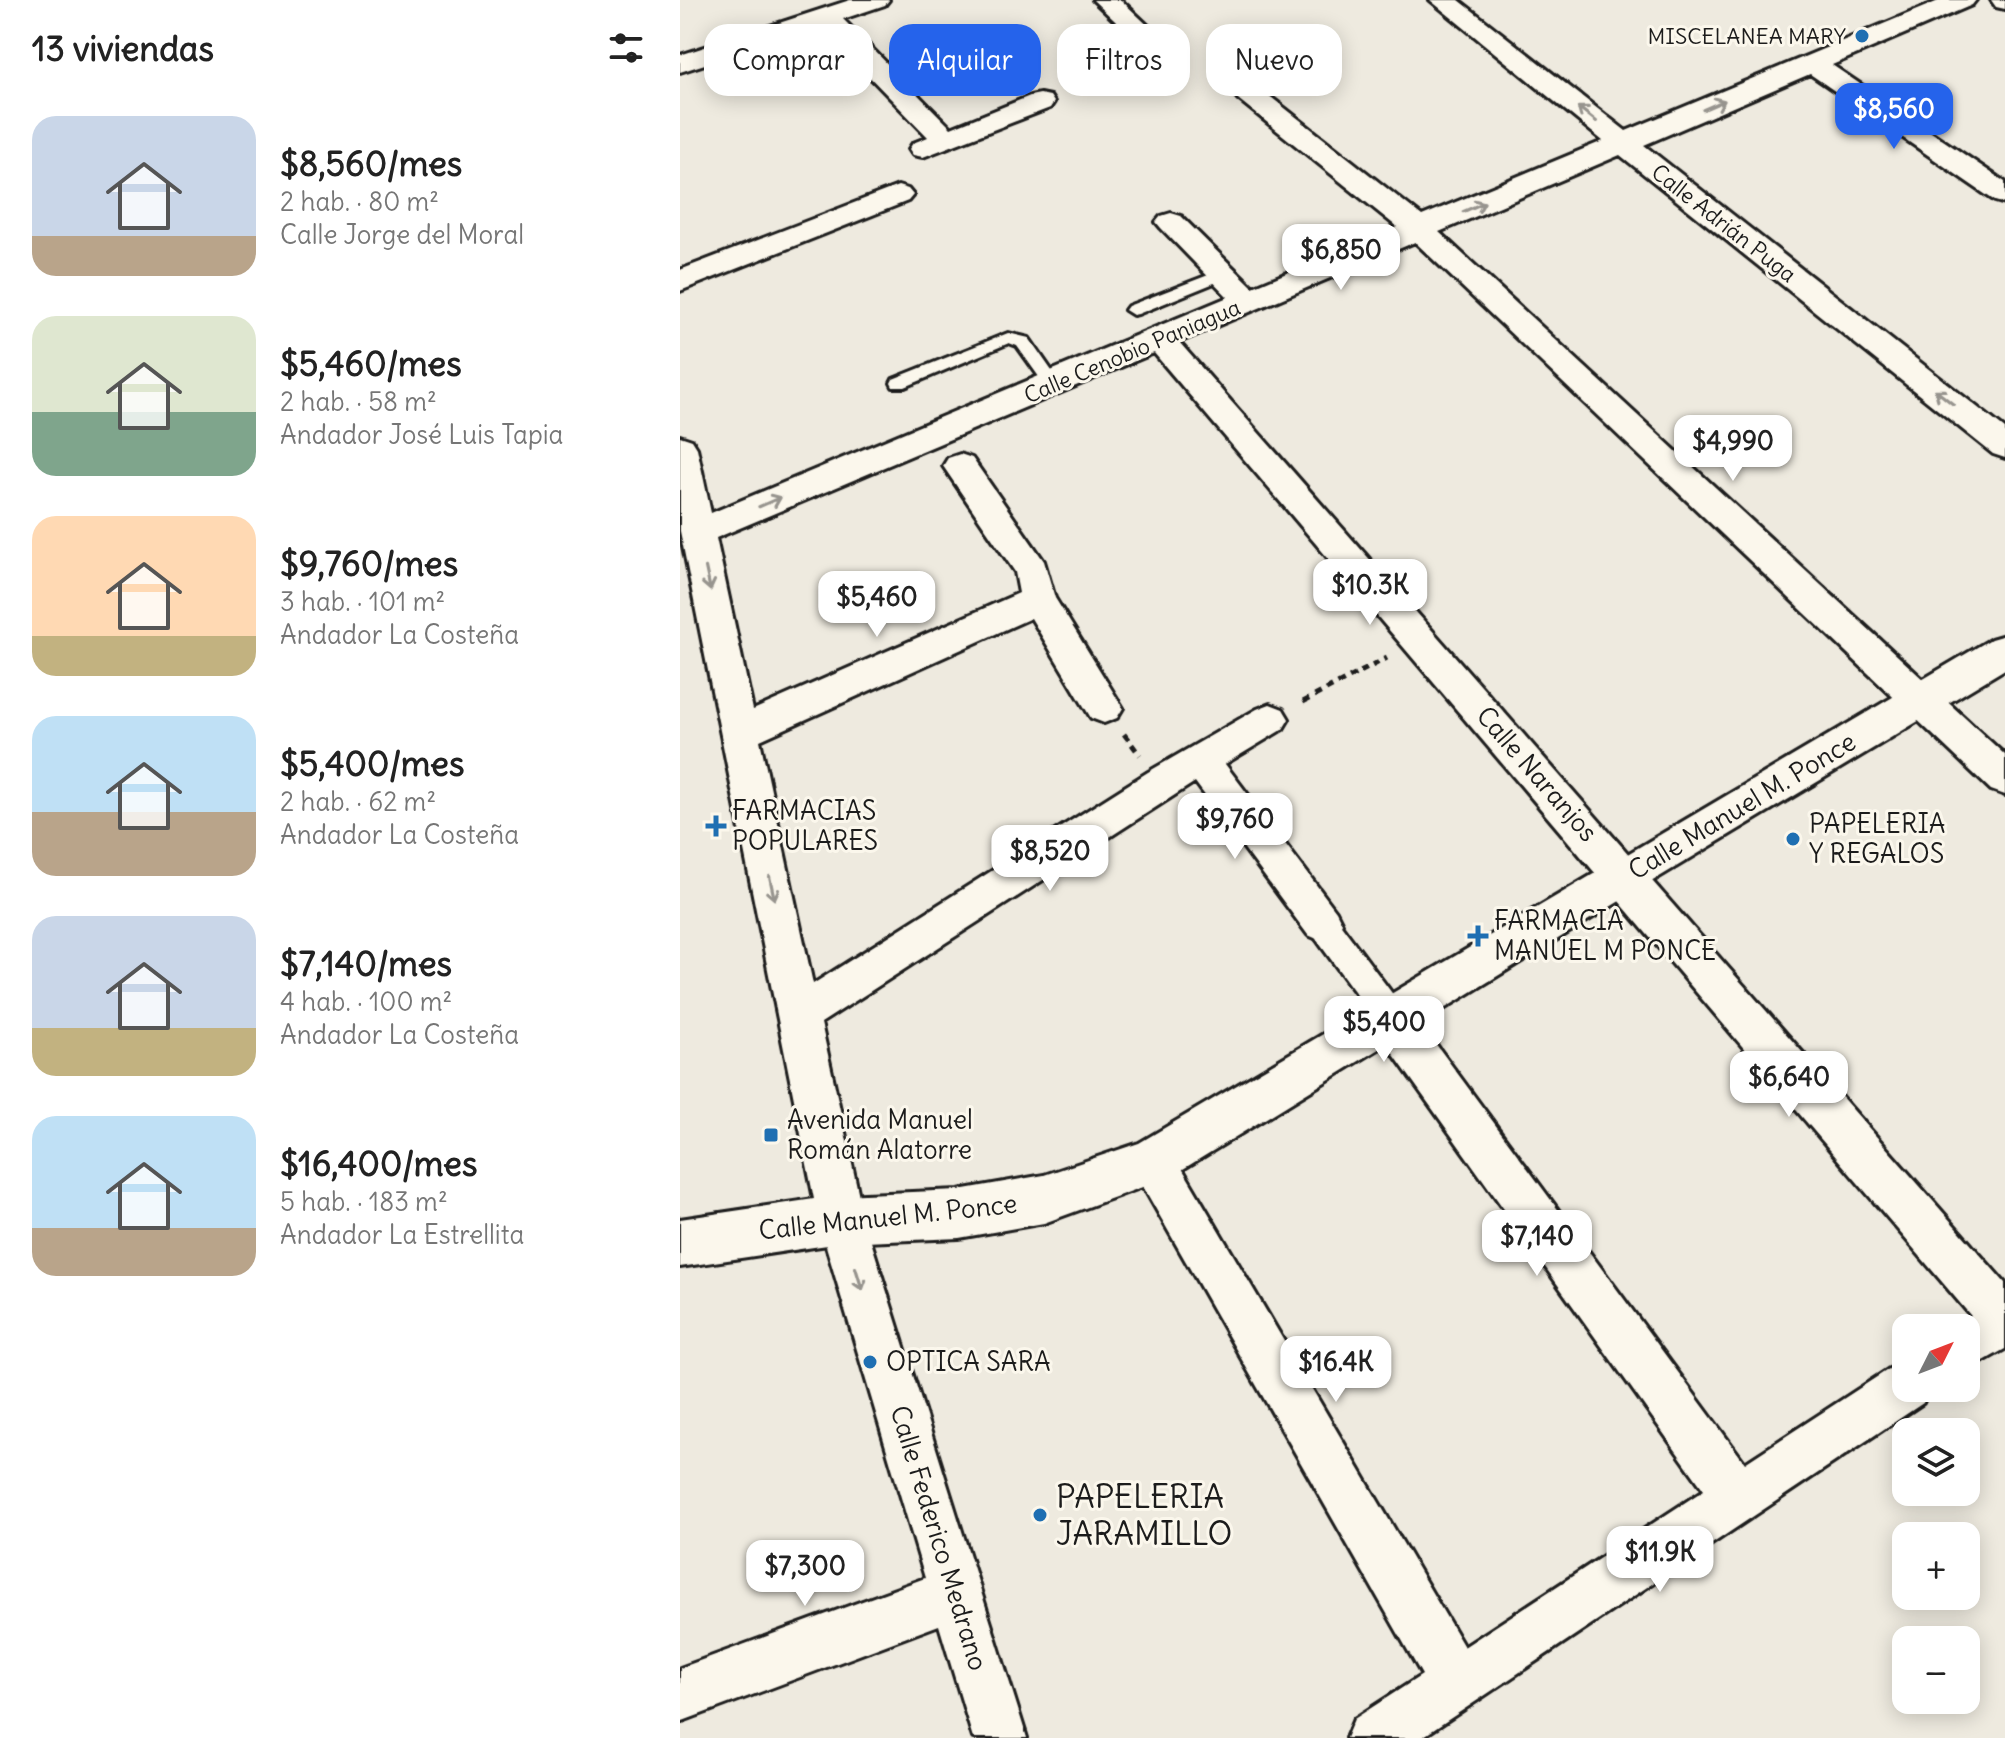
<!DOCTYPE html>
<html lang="es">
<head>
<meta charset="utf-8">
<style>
	:root { --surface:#fff; --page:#f6f6f6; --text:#222; --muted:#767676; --accent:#2563eb }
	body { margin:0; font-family:Delius,sans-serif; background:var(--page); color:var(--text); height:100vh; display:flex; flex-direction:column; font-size:30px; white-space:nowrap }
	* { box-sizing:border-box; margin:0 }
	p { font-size:26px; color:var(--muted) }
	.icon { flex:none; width:44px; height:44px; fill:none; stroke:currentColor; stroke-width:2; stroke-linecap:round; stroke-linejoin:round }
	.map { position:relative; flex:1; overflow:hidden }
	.drawer { display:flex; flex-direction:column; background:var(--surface); width:680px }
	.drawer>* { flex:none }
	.hud { position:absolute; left:24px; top:24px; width:760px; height:72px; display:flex; gap:16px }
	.needle { width:52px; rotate:48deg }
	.controls { position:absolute; left:1212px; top:1314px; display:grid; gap:16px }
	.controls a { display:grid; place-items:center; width:88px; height:88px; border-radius:16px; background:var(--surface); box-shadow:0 4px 20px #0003; font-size:40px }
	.price { position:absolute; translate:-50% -68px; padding:0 18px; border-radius:16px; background:#fff; color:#222; font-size:26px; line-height:52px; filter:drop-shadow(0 2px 4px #0008) }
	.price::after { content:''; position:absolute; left:50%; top:48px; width:24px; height:18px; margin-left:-12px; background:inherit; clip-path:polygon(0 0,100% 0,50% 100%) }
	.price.current { background:var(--accent); color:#fff }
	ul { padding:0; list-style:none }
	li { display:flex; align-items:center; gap:24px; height:200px; padding:0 32px }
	li span { display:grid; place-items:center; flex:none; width:224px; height:160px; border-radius:24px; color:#555 }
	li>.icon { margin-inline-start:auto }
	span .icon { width:96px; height:96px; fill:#fffc; stroke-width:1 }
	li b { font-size:34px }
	h2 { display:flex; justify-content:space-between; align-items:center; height:96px; padding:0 32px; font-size:34px }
	.pill { padding:0 28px; border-radius:24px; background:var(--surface); box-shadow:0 4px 20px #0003; font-size:28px; line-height:72px }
	.pill.current { background:var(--accent); color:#fff }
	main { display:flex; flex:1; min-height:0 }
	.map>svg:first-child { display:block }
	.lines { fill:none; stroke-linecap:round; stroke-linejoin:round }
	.service-casing { stroke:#1c1c1c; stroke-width:6 }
	.pedestrian-casing { stroke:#1c1c1c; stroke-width:6 }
	.minor-casing { stroke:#1c1c1c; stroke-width:6 }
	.tertiary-casing { stroke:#1c1c1c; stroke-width:6 }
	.path { stroke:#1c1c1c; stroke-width:5; stroke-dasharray:7 6; stroke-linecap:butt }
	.service { fill:#fbf7ec; fill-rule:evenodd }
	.pedestrian { fill:#fbf7ec; fill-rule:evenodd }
	.minor { fill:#fbf7ec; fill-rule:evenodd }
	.tertiary { fill:#fbf7ec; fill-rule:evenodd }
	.oneway { stroke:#97948e }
	.poi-dot { fill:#1f6fb2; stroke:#fbf7ec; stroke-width:3 }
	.labels { text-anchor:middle; stroke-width:6; stroke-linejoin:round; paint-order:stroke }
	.far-poi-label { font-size:22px; fill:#1c1c1c; stroke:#fbf7ec; text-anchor:end }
	.far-street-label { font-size:22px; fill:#1c1c1c; stroke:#fbf7ec }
	.street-label { font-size:26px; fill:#1c1c1c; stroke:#fbf7ec }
	.poi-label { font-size:26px; fill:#1c1c1c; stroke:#fbf7ec; text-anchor:start }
	.near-poi-label { font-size:32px; fill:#1c1c1c; stroke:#fbf7ec; text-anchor:start }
</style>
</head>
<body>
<main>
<section class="drawer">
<h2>13 viviendas<svg class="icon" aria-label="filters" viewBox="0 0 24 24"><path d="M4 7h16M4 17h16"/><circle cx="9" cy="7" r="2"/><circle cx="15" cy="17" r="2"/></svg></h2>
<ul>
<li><span style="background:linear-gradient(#c9d6e8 75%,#b9a48a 0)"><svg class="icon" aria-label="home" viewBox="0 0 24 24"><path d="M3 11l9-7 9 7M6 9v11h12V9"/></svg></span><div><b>$8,560/mes</b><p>2 hab. · 80 m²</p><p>Calle Jorge del Moral</p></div></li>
<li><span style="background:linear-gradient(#dfe7d0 60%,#7fa58c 0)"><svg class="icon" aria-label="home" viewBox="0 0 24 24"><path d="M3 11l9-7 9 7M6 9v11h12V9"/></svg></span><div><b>$5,460/mes</b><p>2 hab. · 58 m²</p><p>Andador José Luis Tapia</p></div></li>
<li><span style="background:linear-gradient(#ffd9b3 75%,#c2b280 0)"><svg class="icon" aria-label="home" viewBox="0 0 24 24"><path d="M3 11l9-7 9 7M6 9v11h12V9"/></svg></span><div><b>$9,760/mes</b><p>3 hab. · 101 m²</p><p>Andador La Costeña</p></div></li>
<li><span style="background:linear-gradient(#bfe0f5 60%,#b9a48a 0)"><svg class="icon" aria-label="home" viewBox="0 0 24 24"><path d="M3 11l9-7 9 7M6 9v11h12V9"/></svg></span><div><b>$5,400/mes</b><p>2 hab. · 62 m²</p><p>Andador La Costeña</p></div></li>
<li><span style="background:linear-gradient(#c9d6e8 70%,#c2b280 0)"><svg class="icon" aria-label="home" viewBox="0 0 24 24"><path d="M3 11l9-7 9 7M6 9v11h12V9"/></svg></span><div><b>$7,140/mes</b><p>4 hab. · 100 m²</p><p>Andador La Costeña</p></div></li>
<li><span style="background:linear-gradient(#bfe0f5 70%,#b9a48a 0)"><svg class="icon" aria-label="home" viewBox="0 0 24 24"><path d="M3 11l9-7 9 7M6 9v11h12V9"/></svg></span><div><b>$16,400/mes</b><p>5 hab. · 183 m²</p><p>Andador La Estrellita</p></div></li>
</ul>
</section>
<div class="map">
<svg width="1325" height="1738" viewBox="0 0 1325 1738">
	<rect width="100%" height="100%" fill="#eeeadf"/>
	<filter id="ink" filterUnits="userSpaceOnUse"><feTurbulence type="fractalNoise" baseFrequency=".0125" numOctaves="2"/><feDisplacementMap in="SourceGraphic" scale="16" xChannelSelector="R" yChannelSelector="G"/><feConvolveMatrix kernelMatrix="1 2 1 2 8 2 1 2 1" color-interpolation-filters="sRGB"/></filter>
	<g filter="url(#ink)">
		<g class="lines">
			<g class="service-casing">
				<path id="service" d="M544 269 549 271V277L458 314 453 315 445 310 448 306Z
					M328 333 349 338 381 384 379 388H367L337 346 329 343 225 387H213L211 383 213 379Z"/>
			</g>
			<g class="pedestrian-casing">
				<path id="pedestrian" d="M642 910 653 914 723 1008 728 1018 723 1028 712 1032 701 1028 631 932 627 923 631 914Z"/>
			</g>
			<g class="minor-casing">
				<path id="minor" d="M170 0H209L205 5 163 19 271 128 350 96 360 94 370 96 374 102 370 108 243 157 233 155 229 149 233 143 248 137 141 27 0 72V55Z
					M413 0H441L497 53 493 59H475Z
					M750 0H779L946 131 1261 0H1296L1292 5 1152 65 1325 182V204L1315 201 1130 74 964 145 1325 429V458L1313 454 940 155 759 232 1325 755V795L1311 790 735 242 499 342 1325 1283V1349L1286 1371V1328H1272L1291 1316 474 353 36 538 73 710 339 593 335 572 263 466 268 458 280 454 292 458 364 561 375 598 443 708 437 718 424 723 411 718 351 618 80 740 133 984 468 772 577 709 590 704 603 709 609 719 603 729 545 764 656 911 662 923 656 935 642 941 628 935 515 782 141 1023 184 1219 347 1738H293L259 1625 0 1722V1668L245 1578 138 1219 0 531V436L12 440 17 448 31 513 548 297 481 228 476 222 481 216 491 213 501 216 573 287 717 227 558 99 554 93 558 87 568 85 578 87 742 216 923 141Z
					M1311 0H1325V9L1316 7Z
					M218 186 228 189 233 195 228 201 0 291V270Z
					M712 999 727 1005 1065 1463 1209 1369 1226 1362V1388H1249L1243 1403 741 1738H666L674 1719 742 1675 457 1176 451 1161 457 1146 473 1140 489 1146 784 1647 1024 1490 697 1031 691 1018 697 1005Z"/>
			</g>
			<g class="tertiary-casing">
				<path id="tertiary" d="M1325 635V669L961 888 490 1177 364 1223 279 1238 161 1243 0 1267V1219L161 1195 279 1190 364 1175 459 1143 1311 639Z"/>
			</g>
			<path class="path" d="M623 702 707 658
				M444 734 460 755"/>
			<use href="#service" class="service"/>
			<use href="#pedestrian" class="pedestrian"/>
			<use href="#minor" class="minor"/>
			<use href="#tertiary" class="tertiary"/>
		</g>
		<defs><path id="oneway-shaft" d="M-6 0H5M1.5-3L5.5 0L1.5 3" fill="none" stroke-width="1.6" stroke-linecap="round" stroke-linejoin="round" transform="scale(2)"/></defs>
		<g class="oneway">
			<use href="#oneway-shaft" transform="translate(1034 105) rotate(-23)"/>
			<use href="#oneway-shaft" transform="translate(907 114) rotate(-142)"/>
			<use href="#oneway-shaft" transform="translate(794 207) rotate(-23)"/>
			<use href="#oneway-shaft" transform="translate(1264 397) rotate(-142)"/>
			<use href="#oneway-shaft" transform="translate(90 502) rotate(-23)"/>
			<use href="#oneway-shaft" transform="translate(28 579) rotate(78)"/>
			<use href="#oneway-shaft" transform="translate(92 888) rotate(78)"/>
			<use href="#oneway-shaft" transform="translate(179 1279) rotate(73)"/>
		</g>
	</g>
	<g class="poi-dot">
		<circle cx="1182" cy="36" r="8"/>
		<path d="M32 814h8v8h8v8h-8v8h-8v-8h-8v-8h8z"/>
		<circle cx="1113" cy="839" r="8"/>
		<path d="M794 924h8v8h8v8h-8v8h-8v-8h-8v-8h8z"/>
		<rect x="83" y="1127" width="16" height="16" rx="4"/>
		<circle cx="190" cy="1362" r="8"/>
		<circle cx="360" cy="1515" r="8"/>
	</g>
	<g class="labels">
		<g class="far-poi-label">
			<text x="1166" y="44">MISCELANEA MARY</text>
		</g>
		<g class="far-street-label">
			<text transform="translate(1044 223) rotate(38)" y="8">Calle Adrián Puga</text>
			<text transform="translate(452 351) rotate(-23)" y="8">Calle Cenobio Paniagua</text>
		</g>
		<g class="street-label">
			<text transform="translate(857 774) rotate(49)" y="9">Calle Naranjos</text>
			<text transform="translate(1062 806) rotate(-31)" y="9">Calle Manuel M. Ponce</text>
			<text transform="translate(208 1217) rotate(-6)" y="9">Calle Manuel M. Ponce</text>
			<text transform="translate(259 1538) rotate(73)" y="9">Calle Federico Medrano</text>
		</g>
		<g class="poi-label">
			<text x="52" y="820">FARMACIAS<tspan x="52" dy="30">POPULARES</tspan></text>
			<text x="1129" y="833">PAPELERIA<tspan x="1129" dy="30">Y REGALOS</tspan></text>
			<text x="814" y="930">FARMACIA<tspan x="814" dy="30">MANUEL M PONCE</tspan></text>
			<text x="107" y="1129">Avenida Manuel<tspan x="107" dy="30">Román Alatorre</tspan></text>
			<text x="206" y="1371">OPTICA SARA</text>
		</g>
		<g class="near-poi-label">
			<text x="376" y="1508">PAPELERIA<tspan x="376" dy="37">JARAMILLO</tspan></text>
		</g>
	</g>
</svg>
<div class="controls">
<a><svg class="needle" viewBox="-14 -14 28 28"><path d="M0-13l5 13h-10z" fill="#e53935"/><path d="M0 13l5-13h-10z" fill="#767676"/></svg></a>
<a><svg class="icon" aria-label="layers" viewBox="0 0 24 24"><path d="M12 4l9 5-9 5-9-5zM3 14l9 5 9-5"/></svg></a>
<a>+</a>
<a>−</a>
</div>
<b class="price current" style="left:1214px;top:151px">$8,560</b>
<b class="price" style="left:661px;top:292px">$6,850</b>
<b class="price" style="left:1053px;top:483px">$4,990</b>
<b class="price" style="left:690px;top:627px">$10.3K</b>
<b class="price" style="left:197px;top:639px">$5,460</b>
<b class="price" style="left:555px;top:861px">$9,760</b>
<b class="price" style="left:370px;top:893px">$8,520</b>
<b class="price" style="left:704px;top:1064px">$5,400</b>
<b class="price" style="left:1109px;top:1119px">$6,640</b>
<b class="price" style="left:857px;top:1278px">$7,140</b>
<b class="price" style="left:656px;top:1404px">$16.4K</b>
<b class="price" style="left:980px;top:1594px">$11.9K</b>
<b class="price" style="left:125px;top:1608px">$7,300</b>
<div class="hud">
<a class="pill">Comprar</a>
<a class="pill current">Alquilar</a>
<a class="pill">Filtros</a>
<a class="pill">Nuevo</a>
</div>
</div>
</main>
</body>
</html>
